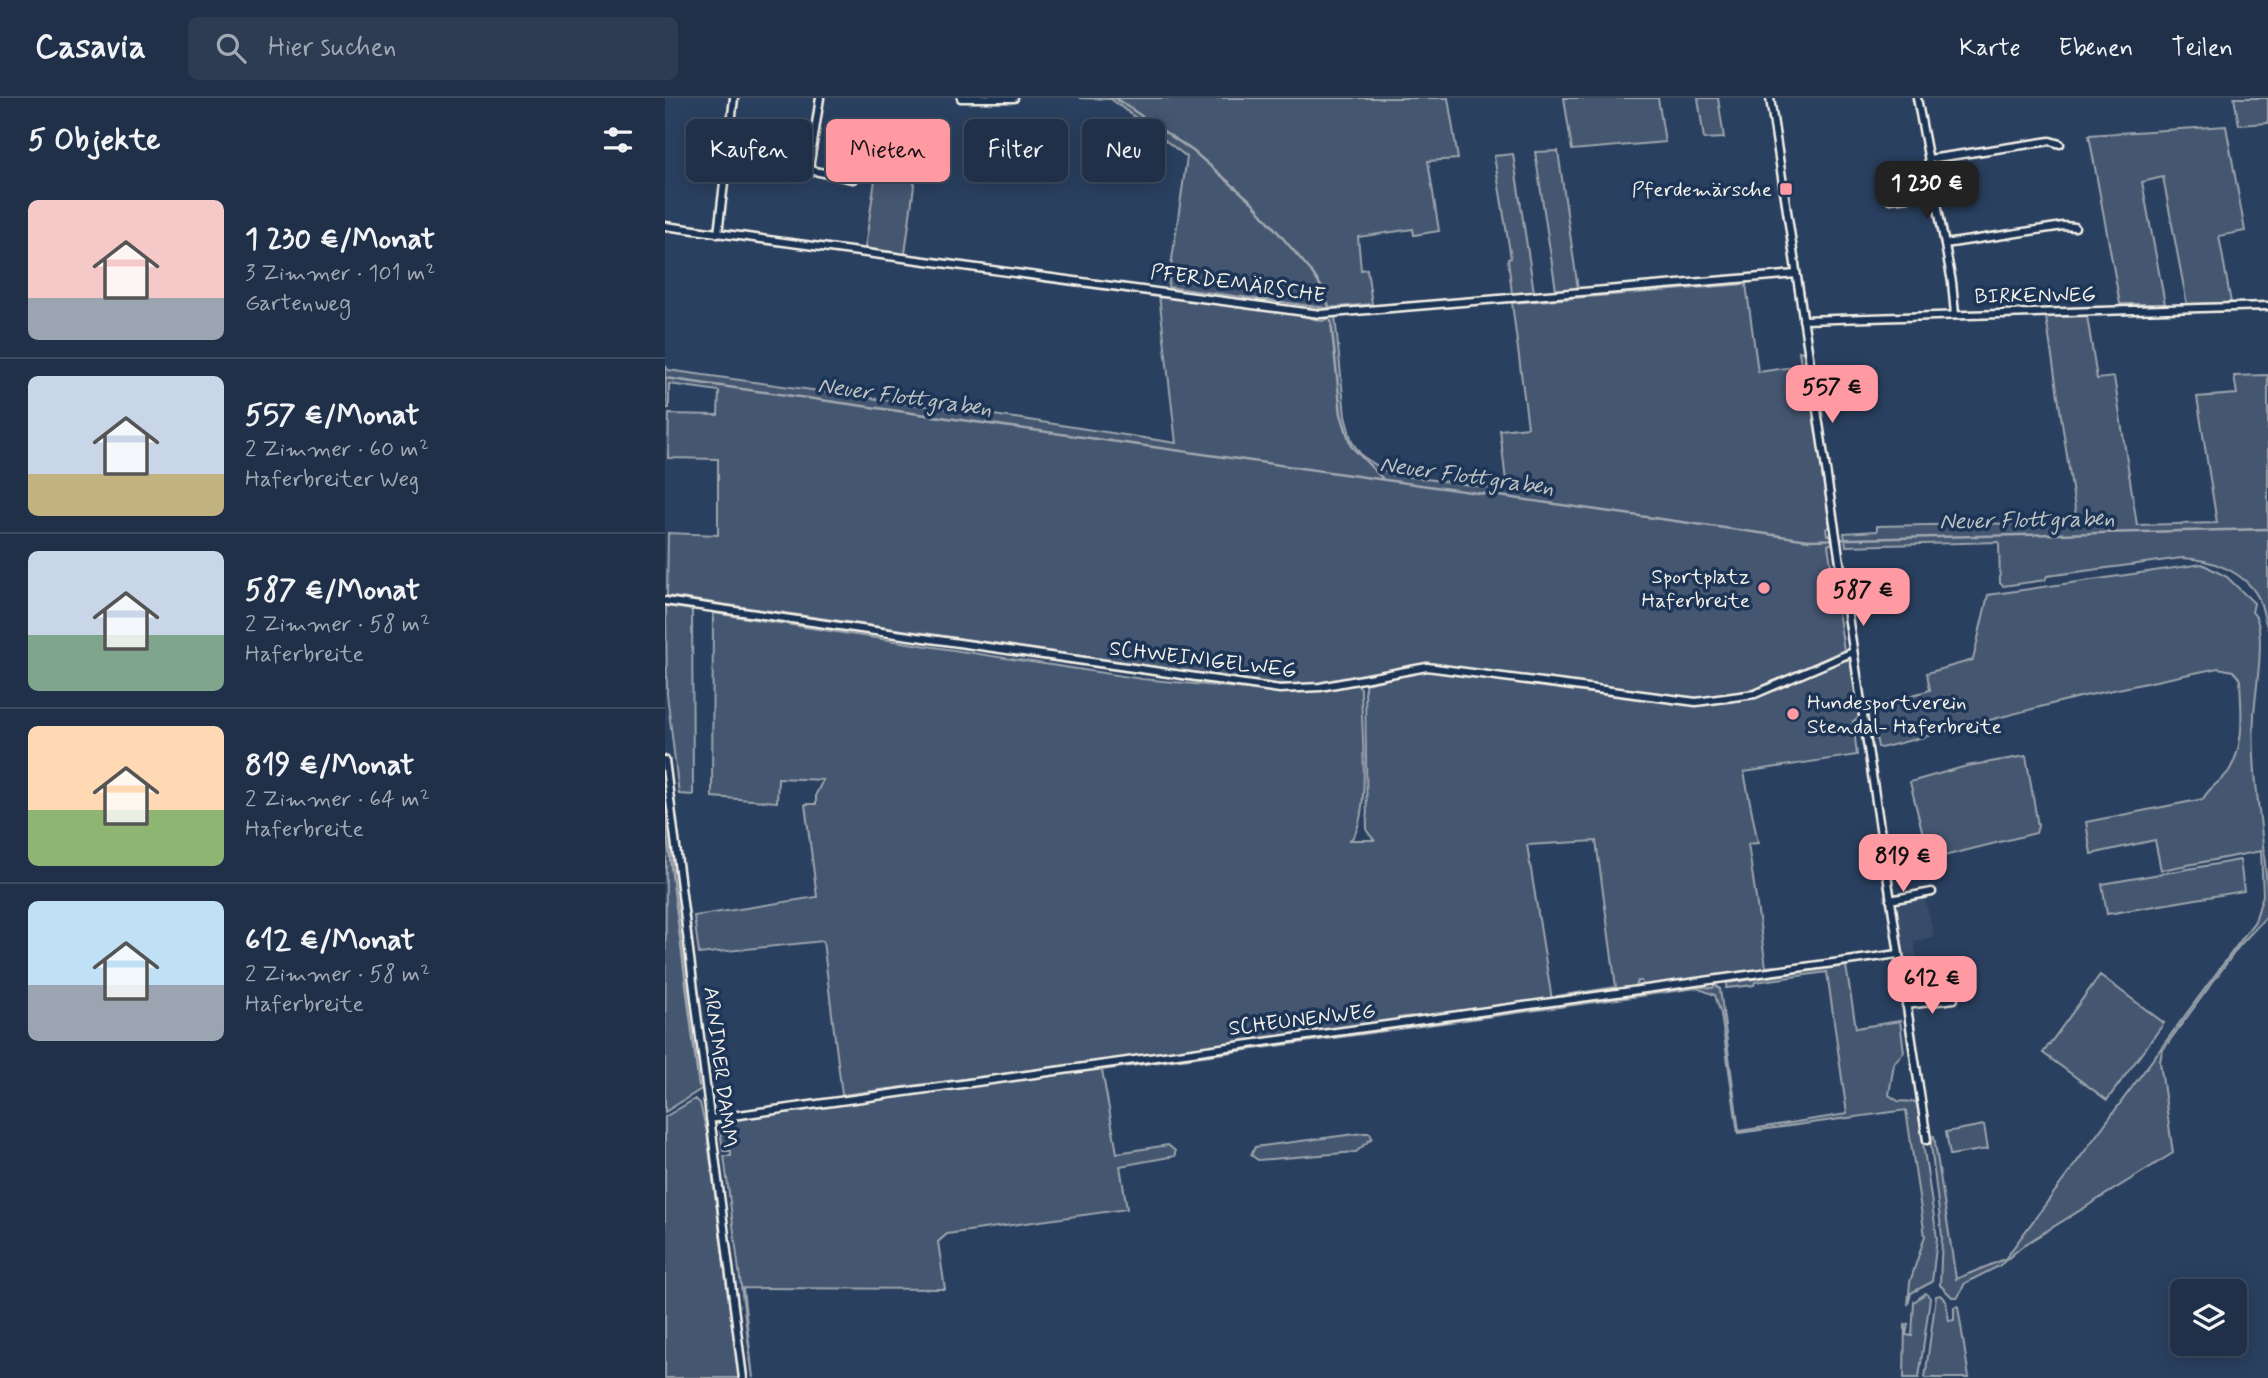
<!DOCTYPE html>
<html lang="de">
<head>
<meta charset="utf-8">
<style>
	:root { --surface:#203048; --page:#2d3c52; --text:#f1f3f6; --muted:#a2a9b4; --line:#3d4b60; --accent:#ff9aa2 }
	body { margin:0; font-family:Mynerve,sans-serif; background:var(--page); color:var(--text); height:100vh; display:flex; flex-direction:column; font-size:26px; white-space:nowrap }
	* { box-sizing:border-box; margin:0 }
	p { font-size:23px; color:var(--muted) }
	.icon { flex:none; width:38px; height:38px; fill:none; stroke:currentColor; stroke-width:2; stroke-linecap:round; stroke-linejoin:round }
	.map { position:relative; flex:1; overflow:hidden }
	.sheet { display:flex; flex-direction:column; background:var(--surface); width:665px }
	.sheet>* { flex:none }
	.banner { position:absolute; left:21px; top:21px; width:665px; height:63px; display:flex; gap:14px }
	.controls { position:absolute; left:1505px; top:1181px; display:grid; gap:14px }
	.controls a { display:grid; place-items:center; width:77px; height:77px; border-radius:10px; background:var(--surface); box-shadow:0 4px 18px #0003,0 0 0 2px var(--line); font-size:35px }
	.price { position:absolute; translate:-50% -60px; padding:0 16px; border-radius:14px; background:var(--accent); color:#111; font-size:23px; line-height:46px; filter:drop-shadow(0 2px 4px #0008) }
	.price::after { content:''; position:absolute; left:50%; top:42px; width:21px; height:16px; margin-left:-10px; background:inherit; clip-path:polygon(0 0,100% 0,50% 100%) }
	.price.selected { background:#222; color:#fff }
	ul { padding:0; list-style:none }
	li { display:flex; align-items:center; gap:21px; height:175px; padding:0 28px }
	li+li { border-top:2px solid var(--line) }
	li span { display:grid; place-items:center; flex:none; width:196px; height:140px; border-radius:10px; color:#555 }
	li>.icon { margin-inline-start:auto }
	span .icon { width:84px; height:84px; fill:#fffc; stroke-width:1 }
	li b { font-size:30px }
	h2 { display:flex; justify-content:space-between; align-items:center; height:84px; padding:0 28px; font-size:30px }
	.chip { padding:0 24px; border-radius:10px; background:var(--surface); box-shadow:0 4px 18px #0003,0 0 0 2px var(--line); font-size:24px; line-height:63px }
	.chip.selected { background:var(--accent); color:#111 }
	header { display:flex; align-items:center; gap:42px; box-sizing:border-box; height:98px; padding:0 35px; background:var(--surface); border-bottom:2px solid var(--line) }
	header strong { font-size:33px }
	nav { display:flex; gap:38px; margin-inline-start:auto; font-size:24px }
	.search { width:490px; height:63px; background:var(--page); display:flex; align-items:center; gap:18px; box-sizing:border-box; padding:0 24px; border-radius:10px; color:var(--muted); font-size:26px }
	main { display:flex; flex:1; min-height:0 }
	.map>svg:first-child { display:block }
	.built { fill:#374c69 }
	.green { fill:#445771; stroke:#9ca4ac; stroke-width:2 }
	.lines { fill:none; stroke-linecap:round; stroke-linejoin:round }
	.stream { stroke:#a1a8b0; stroke-width:2.5 }
	.minor-casing { stroke:#f4f1e8; stroke-width:11 }
	.minor { stroke:#1d3557; stroke-width:6 }
	.poi-dot { fill:#ff9aa2; stroke:#1d3557; stroke-width:2.5 }
	.labels { text-anchor:middle; stroke-width:7; stroke-linejoin:round; paint-order:stroke }
	.poi-label { font-size:21px; fill:#f4f1e8; stroke:#1d3557; text-anchor:end }
	.street-label { font-size:21px; fill:#f4f1e8; stroke:#1d3557 }
	.water-label { font-size:23px; font-style:italic; fill:#bdc1c2; stroke:#1d3557 }
</style>
</head>
<body>
<header>
<strong>Casavia</strong>
<div class="search"><svg class="icon" aria-label="search" viewBox="0 0 24 24"><circle cx="10" cy="10" r="6"/><path d="M15 15l6 6"/></svg>Hier suchen</div>
<nav><a>Karte</a><a>Ebenen</a><a>Teilen</a></nav>
</header>
<main>
<section class="sheet">
<h2>5 Objekte<svg class="icon" aria-label="filters" viewBox="0 0 24 24"><path d="M4 7h16M4 17h16"/><circle cx="9" cy="7" r="2"/><circle cx="15" cy="17" r="2"/></svg></h2>
<ul>
<li><span style="background:linear-gradient(#f6c9c9 70%,#9aa5b1 0)"><svg class="icon" aria-label="home" viewBox="0 0 24 24"><path d="M3 11l9-7 9 7M6 9v11h12V9"/></svg></span><div><b>1 230 €/Monat</b><p>3 Zimmer · 101 m²</p><p>Gartenweg</p></div></li>
<li><span style="background:linear-gradient(#c9d6e8 70%,#c2b280 0)"><svg class="icon" aria-label="home" viewBox="0 0 24 24"><path d="M3 11l9-7 9 7M6 9v11h12V9"/></svg></span><div><b>557 €/Monat</b><p>2 Zimmer · 60 m²</p><p>Haferbreiter Weg</p></div></li>
<li><span style="background:linear-gradient(#c9d6e8 60%,#7fa58c 0)"><svg class="icon" aria-label="home" viewBox="0 0 24 24"><path d="M3 11l9-7 9 7M6 9v11h12V9"/></svg></span><div><b>587 €/Monat</b><p>2 Zimmer · 58 m²</p><p>Haferbreite</p></div></li>
<li><span style="background:linear-gradient(#ffd9b3 60%,#8fb573 0)"><svg class="icon" aria-label="home" viewBox="0 0 24 24"><path d="M3 11l9-7 9 7M6 9v11h12V9"/></svg></span><div><b>819 €/Monat</b><p>2 Zimmer · 64 m²</p><p>Haferbreite</p></div></li>
<li><span style="background:linear-gradient(#bfe0f5 60%,#9aa5b1 0)"><svg class="icon" aria-label="home" viewBox="0 0 24 24"><path d="M3 11l9-7 9 7M6 9v11h12V9"/></svg></span><div><b>612 €/Monat</b><p>2 Zimmer · 58 m²</p><p>Haferbreite</p></div></li>
</ul>
</section>
<div class="map">
<svg width="1603" height="1280" viewBox="0 0 1603 1280">
	<rect width="100%" height="100%" fill="#2a4060"/>
	<filter id="ink" filterUnits="userSpaceOnUse"><feTurbulence type="fractalNoise" baseFrequency=".0143" numOctaves="2"/><feDisplacementMap in="SourceGraphic" scale="14" xChannelSelector="R" yChannelSelector="G"/><feConvolveMatrix kernelMatrix="1 2 1 2 8 2 1 2 1" color-interpolation-filters="sRGB"/></filter>
	<g filter="url(#ink)">
		<path class="built" d="M1260 800 1269 838 1249 844 1257 889 1244 891 1230 807Z"/>
		<path class="green" d="M414 0H783L793 61 763 63 774 133 749 137 748 131 693 139 696 172 702 171 707 206 661 210 503 189 522 59 446 1Z
			M899 0H993L1000 44 907 52Z
			M1033 0H1053L1059 40 1039 41Z
			M1569 0H1603V25L1574 27Z
			M1561 28 1580 133 1554 138 1566 205 1522 206 1498 79 1477 84 1500 206H1455L1424 37Z
			M893 53 913 191 891 192 870 54Z
			M848 56 869 194 847 196 843 161 846 160 829 58Z
			M211 75 250 80 240 156 200 150Z
			M1081 186 1093 274 1136 268 1134 253 1141 255 1165 428 1161 431 1162 437H1166L1168 445 1163 447 1179 552 1083 595 1026 603 765 567 649 587 611 586 2 498 3 435 53 437V361L3 360 4 316 53 317 54 293 4 286V310H1L0 267 3 272 357 321 511 345 494 197 630 216 657 223 670 218 680 318 687 344 697 358 725 376 842 392 835 332 863 329 847 205Z
			M1422 218 1432 281 1449 279 1472 427 1552 425 1532 299 1572 296 1569 278 1603 277V531C1599 522 1598 509 1593 499 1579 473 1545 461 1517 460L1382 478 1380 482 1338 488 1335 485 1334 444 1181 448 1179 435 1212 433V428L1412 424 1381 219Z
			M1537 466 1562 479 1589 505 1587 514C1603 526 1590 595 1589 617 1585 684 1603 750 1603 817L1575 847 1497 953 1495 964 1508 1055 1359 1147 1334 1168 1300 1185 1293 1199H1287L1275 1187 1277 1138 1265 1039 1269 1038 1291 1181 1340 1161 1590 823 1598 797 1596 753 1496 772 1490 742 1426 756 1421 724 1538 701C1544 689 1556 684 1564 673 1581 645 1576 613 1575 581L1568 573 1553 570 1410 600 1216 650 1213 649 1205 609 1265 592 1262 575 1308 562 1323 497Z
			M1 508 27 512 28 697 14 696 2 596Z
			M48 515 477 581 626 595 693 585 696 591C696 622 707 725 685 742H709L702 733 700 586 765 572 1023 607 1090 598 1182 561 1187 567 1195 616 1193 621 1188 623 1192 657 1079 674 1093 745 1083 746 1101 869 1109 868V870L979 889 976 883H973L970 890 895 902 892 898 951 889 931 743 862 747 887 902 748 922 747 918 733 920 731 924 177 997 158 843 34 856 29 818 152 799 140 706H151V696L158 682 113 680 112 704 47 699Z
			M1361 658 1373 728 1371 735 1271 760 1263 757 1245 684 1302 668Z
			M0 689 38 990 0 1014 1 733Z
			M1575 762 1579 793 1442 816 1437 786Z
			M1181 868 1191 930 1235 923 1239 954 1229 965 1224 997 1233 1003 1251 1004 1253 1011 1272 1140 1267 1184 1246 1195 1243 1207 1245 1184 1260 1138 1241 1012 1073 1035 1056 916 1050 897 1032 890 437 972 452 1055 503 1047 510 1053V1058L455 1068 462 1111 282 1136 273 1144 280 1191 78 1190 88 1280 59 1058H66V1053H58L54 1024 638 941 701 936 742 927 1028 888 1048 890 1050 886 1055 891 1074 1033 1182 1016 1162 874 1090 884 1089 887 1061 890 1062 885Z
			M1435 877 1499 925 1442 1002 1378 955Z
			M30 1001 35 1005 42 1035 74 1280H0V1019Z
			M1319 1027 1323 1051 1285 1057 1281 1034Z
			M698 1035H705L707 1040 691 1054 593 1062 586 1057 590 1049Z
			M1261 1195 1265 1200 1254 1280H1239L1240 1227 1243 1226 1241 1237 1247 1238 1249 1204Z
			M1275 1197 1281 1203 1284 1223 1289 1222V1209L1293 1208 1304 1280H1260L1271 1198Z"/>
		<g class="lines">
			<path class="stream" d="M450 0 528 53 587 104 646 173 659 193 664 209
				M666 223 676 316 686 348 719 382
				M0 280 1144 442 1603 431
				M0 720 34 988"/>
			<g class="minor-casing">
				<path id="minor" d="M296 0H349
					M1105 0 1262 1042
					M1252 0 1287 184 1290 217
					M1264 61 1385 43 1395 46
					M130 69 188 81
					M144 71 155 0
					M1225 101 1270 96
					M0 128 655 216 1131 176
					M53 136 69 0
					M1280 146 1398 128 1410 129
					M1138 222 1603 208
					M0 503 615 591 655 589 762 569 1031 604 1090 596 1188 554
					M0 662 78 1280
					M1225 802 1267 794
					M1241 907 1289 901
					M45 1021 1233 856"/>
			</g>
			<use href="#minor" class="minor"/>
		</g>
	</g>
	<g class="poi-dot">
		<rect x="1114" y="84" width="14" height="14" rx="3.5"/>
		<circle cx="1099" cy="490" r="7"/>
		<circle cx="1128" cy="616" r="7"/>
	</g>
	<g class="labels">
		<g class="poi-label">
			<text x="1107" y="98">Pferdemärsche</text>
			<text x="1085" y="485">Sportplatz<tspan x="1085" dy="24">Haferbreite</tspan></text>
			<text x="1142" y="611" text-anchor="start">Hundesportverein<tspan x="1142" dy="24">Stendal- Haferbreite</tspan></text>
		</g>
		<g class="street-label">
			<text transform="translate(573 185) rotate(8)" y="7">PFERDEMÄRSCHE</text>
			<text transform="translate(1370 197) rotate(-1)" y="7">BIRKENWEG</text>
			<text transform="translate(538 561) rotate(7)" y="7">SCHWEINIGELWEG</text>
			<text transform="translate(637 921) rotate(-7)" y="7">SCHEUNENWEG</text>
			<text transform="translate(56 969) rotate(83)" y="7">ARNIMER DAMM</text>
		</g>
		<g class="water-label">
			<text transform="translate(240 298) rotate(8)" y="8">Neuer Flottgraben</text>
			<text transform="translate(802 377) rotate(8)" y="8">Neuer Flottgraben</text>
			<text transform="translate(1362 421) rotate(-1)" y="8">Neuer Flottgraben</text>
		</g>
	</g>
</svg>
<div class="controls">
<a><svg class="icon" aria-label="layers" viewBox="0 0 24 24"><path d="M12 4l9 5-9 5-9-5zM3 14l9 5 9-5"/></svg></a>
</div>
<b class="price selected" style="left:1262px;top:123px">1 230 €</b>
<b class="price" style="left:1167px;top:327px">557 €</b>
<b class="price" style="left:1198px;top:530px">587 €</b>
<b class="price" style="left:1238px;top:796px">819 €</b>
<b class="price" style="left:1267px;top:918px">612 €</b>
<div class="banner">
<a class="chip">Kaufen</a>
<a class="chip selected">Mieten</a>
<a class="chip">Filter</a>
<a class="chip">Neu</a>
</div>
</div>
</main>
</body>
</html>
